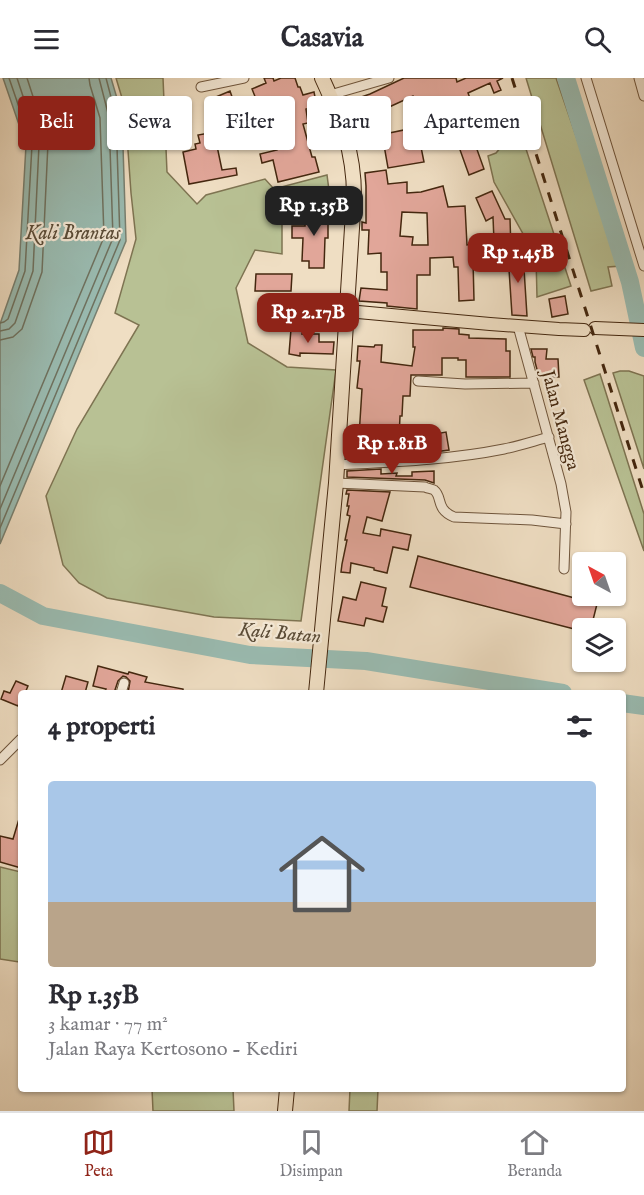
<!DOCTYPE html>
<html lang="id">
<head>
<meta charset="utf-8">
<style>
	:root { --surface:#fff; --page:#f2f2f3; --text:#2b2b33; --muted:#7c7c81; --line:#e1e1e2; --accent:#8f2418 }
	body { margin:0; font-family:"IM FELL English",serif; background:var(--page); color:var(--text); height:100vh; display:flex; flex-direction:column; font-size:22px; white-space:nowrap }
	* { box-sizing:border-box; margin:0 }
	p { font-size:20px; color:var(--muted) }
	.icon { flex:none; width:33px; height:33px; fill:none; stroke:currentColor; stroke-width:2; stroke-linecap:round; stroke-linejoin:round }
	.map { position:relative; flex:1; overflow:hidden }
	.details { position:absolute; left:18px; top:612px; width:608px; height:402px; display:flex; flex-direction:column; background:var(--surface); border-radius:6px; box-shadow:0 2px 4px #0004 }
	.details>* { flex:none }
	.banner { position:absolute; left:18px; top:18px; width:609px; height:54px; display:flex; gap:12px }
	.needle { width:39px; rotate:320deg }
	.controls { position:absolute; left:572px; top:474px; display:grid; gap:12px }
	.controls a { display:grid; place-items:center; width:54px; height:54px; border-radius:6px; background:var(--surface); box-shadow:0 2px 4px #0004; font-size:30px }
	.price { position:absolute; translate:-50% -51px; padding:0 14px; border-radius:12px; background:var(--accent); color:#fff; font-size:20px; line-height:39px; filter:drop-shadow(0 2px 3px #0008) }
	.price::after { content:''; position:absolute; left:50%; top:36px; width:18px; height:14px; margin-left:-9px; background:inherit; clip-path:polygon(0 0,100% 0,50% 100%) }
	.price.current { background:#222; color:#fff }
	ul { padding:0; list-style:none }
	li { display:grid; align-content:center; gap:12px; height:318px; padding:0 30px }
	li+li { border-top:2px solid var(--line) }
	li span { display:grid; place-items:center; height:186px; border-radius:6px; color:#555 }
	li>.icon { margin-inline-start:auto }
	span .icon { width:108px; height:108px; fill:#fffc; stroke-width:1 }
	li b { font-size:26px }
	h2 { display:flex; justify-content:space-between; align-items:center; height:72px; padding:0 30px; font-size:26px }
	.pill { padding:0 21px; border-radius:6px; background:var(--surface); box-shadow:0 2px 4px #0004; font-size:21px; line-height:54px }
	.pill.current { background:var(--accent); color:#fff }
	header { display:flex; justify-content:space-between; align-items:center; height:78px; padding:0 30px; background:var(--surface); font-size:27px; font-weight:800 }
	.tabs { display:flex; justify-content:space-around; align-items:center; height:84px; border-top:2px solid var(--line); background:var(--surface); font-size:16px; color:var(--muted) }
	.tabs a { display:grid; justify-items:center; gap:3px }
	.tabs .current { color:var(--accent) }
	.map>svg:first-child { display:block }
	.green { fill:#b8c194; stroke:#7e7452; stroke-width:1.5 }
	.water { fill:#9abcb2; stroke:#788071; stroke-width:1.5 }
	.lines { fill:none; stroke-linecap:round; stroke-linejoin:round }
	.shore { stroke:#6f7260; stroke-width:1.5 }
	.river { stroke:#9abcb2; stroke-width:18 }
	.building { fill:#e1a699; stroke:#44270f; stroke-width:1.5; fill-rule:evenodd }
	.minor-casing { stroke:#6f553c; stroke-width:11 }
	.major-casing { stroke:#44270f; stroke-width:14 }
	.highway-casing { stroke:#44270f; stroke-width:16 }
	.minor { stroke:#f5ead8; stroke-width:9 }
	.major { stroke:#efdec3; stroke-width:12 }
	.highway { stroke:#efdec3; stroke-width:14 }
	.rail { stroke:#44270f; stroke-width:3; stroke-dasharray:10 10; stroke-linecap:butt }
	.labels { text-anchor:middle; stroke-width:4.5; stroke-linejoin:round; paint-order:stroke }
	.street-label { font-size:18px; fill:#44270f; stroke:#f5ead8 }
	.water-label { font-size:20px; font-style:italic; fill:#5a4c38; stroke:#f5ead8 }
</style>
</head>
<body>
<header><svg class="icon" aria-label="menu" viewBox="0 0 24 24"><path d="M4 6h16M4 12h16M4 18h16"/></svg>Casavia<svg class="icon" aria-label="search" viewBox="0 0 24 24"><circle cx="10" cy="10" r="6"/><path d="M15 15l6 6"/></svg></header>
<div class="map">
<svg width="644" height="1033" viewBox="0 0 644 1033">
	<rect width="100%" height="100%" fill="#efdec3"/>
	<filter id="stains"><feTurbulence type="fractalNoise" baseFrequency=".00333" numOctaves="4"/><feColorMatrix values="0 0 0 0 .2 0 0 0 0 .09 0 0 0 0 .02 0 0 0 .5 -.17"/></filter>
	<radialGradient id="worn" r=".72"><stop offset=".6" stop-color="#630" stop-opacity="0"/><stop offset="1" stop-color="#630" stop-opacity=".3"/></radialGradient>
	<path class="green" d="M116 0H163L167 94 197 126 206 117 265 101 274 111 327 97 330 120 282 131V176L255 172 236 210 248 265 287 289 336 292 301 543 214 539 107 520 79 505 63 487 46 418 77 351 139 247 115 235 136 161 131 115 125 30Z
		M526 0H556L621 188 608 189 612 208 591 213Z
		M511 59 522 61 526 71 571 208 537 219 536 179 494 104 488 78 496 75 507 62Z
		M620 293H629L644 298V391L613 295Z
		M600 296 644 436V473L584 302Z
		M0 789 21 794V879L19 884 0 881Z
		M152 1011H233L234 1033H153Z
		M350 1011H378L377 1033H349Z"/>
	<path class="water" d="M3 0H111L122 37 126 163 0 466V246L19 192 26 67Z"/>
	<g class="lines">
		<path class="shore" d="M0 245 4 244 8 241 25 193 32 67 9 0
			M0 253 9 251 15 245 33 193 39 67 17 0
			M0 262 13 259 22 251 42 194 48 65 27 0
			M0 408 104 159 100 40 90 7 89 0
			M0 431 113 160 109 39 99 0
			M0 450 120 162 116 38 106 0"/>
		<path class="river" d="M566 0 630 204 644 270
			M0 515 43 538 250 577 366 583 563 615
			M622 625 644 628"/>
	</g>
	<path class="building" d="M264 0H273L274 3 281 0H295L298 9H300L303 17 314 14 317 29 306 31 308 45 303 46 312 79H315L319 94 278 104 273 82 262 85 260 76 277 72 273 54 256 59 252 45 241 48V47L224 53 226 66 217 68 222 92 236 90 237 97 189 106 183 74 196 71 195 66 200 65 198 57 215 54 210 40 222 36 216 19 230 13 237 33 258 26 252 11 266 5Z
		M404 0H456L457 4 466 0H503L497 3 501 12 494 15 490 5 468 15 470 20 459 24 471 51 470 52 484 91 469 97 459 69 462 68 452 42 448 44 443 32 433 36 430 30 419 34 413 18 387 30 390 41 378 45 375 36 353 44 347 24 370 16Z
		M404 52 407 66 420 64 424 84 388 90 384 67 362 71 360 61Z
		M386 92 388 106 407 104V115L421 114 443 108 448 129 465 128 467 167 494 163 493 139 486 143 476 120 492 113 505 141H510L511 172 483 173 484 181 473 182 474 222 459 223 458 189H454L453 179 430 180V197H417V231L387 228V225L359 223 361 210 387 212V194H381V175L368 176 369 152H362V144L366 145V108L365 95ZM402 134 427 135 428 167H412L413 159 400 158Z
		M306 132H328V160H325L324 190H309V183H302L303 160H292V148H305V143H307Z
		M523 175 527 238 512 237 508 176Z
		M256 196H292L291 213H255Z
		M565 218 568 236 552 239 549 221Z
		M443 250 459 251V256L469 257V260L506 261V273H510V299H466V282H458V280H442V297H411L410 318H403L402 338H400L399 360 388 359 387 377 349 380 350 374H358L362 311 357 310 360 283H357L358 268 374 269 375 267H382L381 284 412 288 415 269H413V252H443Z
		M291 251 303 252 302 256H319V264H334L333 276 300 275V278L289 276Z
		M531 271H547L546 281H558L559 299H539L535 284V279H533Z
		M446 354 449 372 427 375 424 358Z
		M381 391V396L397 395 396 398H412V394L434 393V405L425 402 347 399V393Z
		M347 412 390 414 382 443 367 439 363 455 380 458 381 451 411 457 408 472 393 469 387 495 374 492V490L351 485 350 495 341 494 342 486 347 462H345L350 438 347 437 349 428H347L349 416H346Z
		M418 478 597 526 591 550H582V553L410 509Z
		M361 504 386 510 382 528 387 529 383 544 366 540 364 548 338 543 343 519 356 522Z
		M98 588 128 596 129 594 147 599 145 604 183 611V615H128L130 603 126 599 123 598 118 603 114 615H104L106 611 93 608Z
		M66 598 88 604 85 615H61Z
		M16 603 28 608 25 615H21V620L18 628 1 621 4 613 10 615Z
		M19 741 21 742V790L0 784V758L13 761Z"/>
	<g class="lines">
		<g class="minor-casing">
			<path id="minor" d="M586 0 644 188
				M639 0 644 18
				M201 9 244 0
				M330 17 389 0
				M518 248 561 406 566 434 564 491
				M418 303 465 306 534 305
				M337 387C392 384 449 382 504 371 519 368 534 363 549 359
				M336 405 425 409C426 410 433 411 434 412 443 419 435 431 454 439L532 442 566 446
				M121 615 124 605
				M0 682 21 661"/>
		</g>
		<g class="major-casing">
			<path id="major" d="M347 233 490 246 559 251 584 252
				M595 250 644 252"/>
		</g>
		<g class="highway-casing">
			<path id="highway" d="M316 615 336 405 354 118C354 72 341 41 322 0
				M285 1033 287 1011"/>
		</g>
		<use href="#minor" class="minor"/>
		<use href="#major" class="major"/>
		<use href="#highway" class="highway"/>
		<path class="rail" d="M512 0 644 416"/>
	</g>
	<g class="labels">
		<g class="street-label">
			<text transform="translate(561 342) rotate(75)" y="6">Jalan Mangga</text>
		</g>
		<g class="water-label">
			<text x="73" y="161">Kali Brantas</text>
			<text transform="translate(280 554) rotate(5)" y="7">Kali Batan</text>
		</g>
	</g>
	<rect width="100%" height="100%" filter="url(#stains)"/>
	<rect width="100%" height="100%" fill="url(#worn)"/>
</svg>
<div class="controls">
<a><svg class="needle" viewBox="-14 -14 28 28"><path d="M0-13l5 13h-10z" fill="#e53935"/><path d="M0 13l5-13h-10z" fill="#7c7c81"/></svg></a>
<a><svg class="icon" aria-label="layers" viewBox="0 0 24 24"><path d="M12 4l9 5-9 5-9-5zM3 14l9 5 9-5"/></svg></a>
</div>
<b class="price current" style="left:314px;top:159px">Rp 1.35B</b>
<b class="price" style="left:518px;top:206px">Rp 1.45B</b>
<b class="price" style="left:308px;top:266px">Rp 2.17B</b>
<b class="price" style="left:392px;top:397px">Rp 1.81B</b>
<div class="banner">
<a class="pill current">Beli</a>
<a class="pill">Sewa</a>
<a class="pill">Filter</a>
<a class="pill">Baru</a>
<a class="pill">Apartemen</a>
</div>
<section class="details">
<h2>4 properti<svg class="icon" aria-label="filters" viewBox="0 0 24 24"><path d="M4 7h16M4 17h16"/><circle cx="9" cy="7" r="2"/><circle cx="15" cy="17" r="2"/></svg></h2>
<ul>
<li><span style="background:linear-gradient(#a9c7e8 65%,#b9a48a 0)"><svg class="icon" aria-label="home" viewBox="0 0 24 24"><path d="M3 11l9-7 9 7M6 9v11h12V9"/></svg></span><div><b>Rp 1.35B</b><p>3 kamar · 77 m²</p><p>Jalan Raya Kertosono - Kediri</p></div></li>
</ul>
</section>
</div>
<nav class="tabs">
<a class="current"><svg class="icon" aria-label="map" viewBox="0 0 24 24"><path d="M3 6l6-2 6 2 6-2v14l-6 2-6-2-6 2zM9 4v14M15 6v14"/></svg>Peta</a>
<a><svg class="icon" aria-label="saved" viewBox="0 0 24 24"><path d="M7 4h10v16l-5-4-5 4z"/></svg>Disimpan</a>
<a><svg class="icon" aria-label="home" viewBox="0 0 24 24"><path d="M3 11l9-7 9 7M6 9v11h12V9"/></svg>Beranda</a>
</nav>
</body>
</html>
